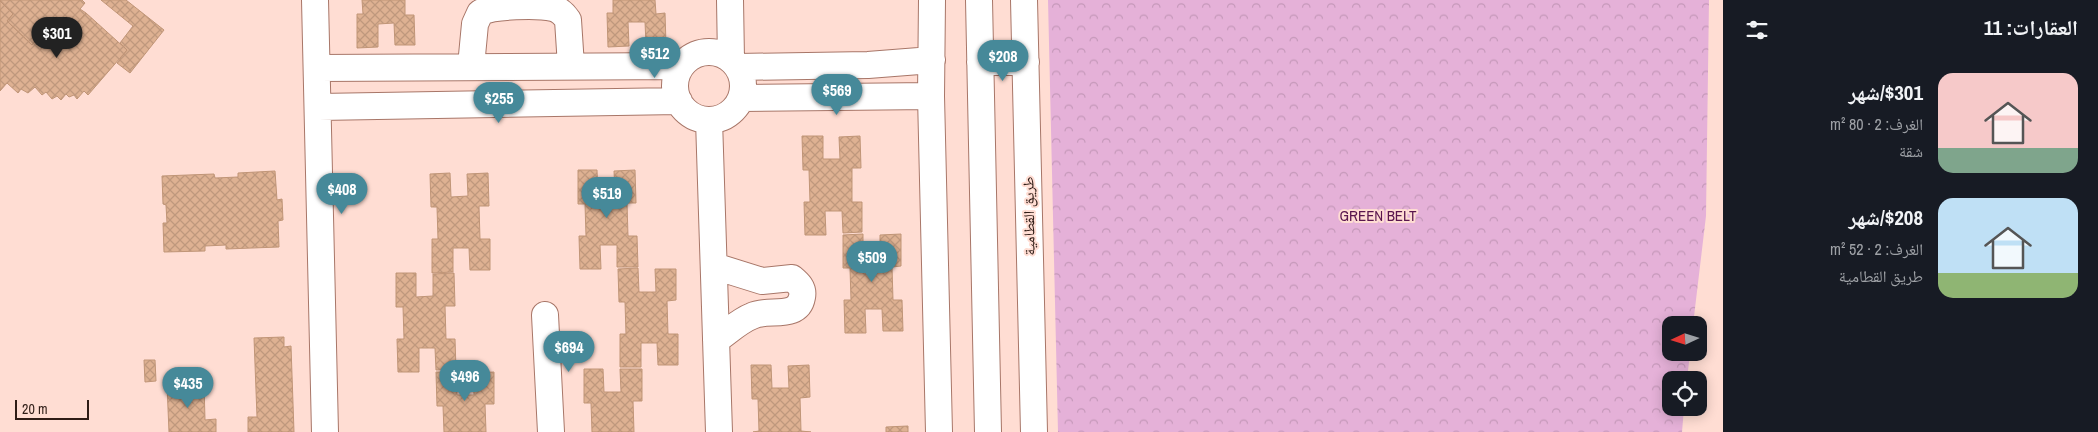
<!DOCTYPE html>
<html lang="ar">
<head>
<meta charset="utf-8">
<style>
	:root { --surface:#171b24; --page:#20242c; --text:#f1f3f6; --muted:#9ea1a6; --accent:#468999 }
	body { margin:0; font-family:"Archivo Narrow","Noto Naskh Arabic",sans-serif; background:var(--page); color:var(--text); direction:rtl; height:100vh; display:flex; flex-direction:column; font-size:19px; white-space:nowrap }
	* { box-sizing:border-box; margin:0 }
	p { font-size:16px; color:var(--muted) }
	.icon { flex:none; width:28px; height:28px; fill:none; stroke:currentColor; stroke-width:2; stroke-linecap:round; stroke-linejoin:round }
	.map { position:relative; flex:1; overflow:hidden; direction:ltr }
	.sheet { display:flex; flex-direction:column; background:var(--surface); width:375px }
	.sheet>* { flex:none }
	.needle { width:32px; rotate:266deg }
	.controls { position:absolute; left:1662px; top:316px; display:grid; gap:10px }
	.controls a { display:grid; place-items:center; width:45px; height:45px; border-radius:10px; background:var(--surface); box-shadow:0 2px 12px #0003; font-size:25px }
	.scale { position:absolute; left:15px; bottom:12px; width:74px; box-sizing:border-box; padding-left:5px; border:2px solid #2f1c16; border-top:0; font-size:14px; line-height:18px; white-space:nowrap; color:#2f1c16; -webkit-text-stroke:4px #ffddd3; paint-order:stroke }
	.price { position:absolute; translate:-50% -42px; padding:0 11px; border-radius:18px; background:var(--accent); color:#fff; font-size:16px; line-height:32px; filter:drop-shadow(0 1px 2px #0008) }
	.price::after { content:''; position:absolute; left:50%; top:30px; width:15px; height:11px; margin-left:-8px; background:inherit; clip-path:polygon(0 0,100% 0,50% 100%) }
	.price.on { background:#222; color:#fff }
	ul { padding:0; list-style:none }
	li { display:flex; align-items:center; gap:15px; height:125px; padding:0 20px }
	li span { display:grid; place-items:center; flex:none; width:140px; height:100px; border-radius:15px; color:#555 }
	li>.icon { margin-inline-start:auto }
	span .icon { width:60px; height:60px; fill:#fffc; stroke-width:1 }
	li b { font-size:21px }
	h2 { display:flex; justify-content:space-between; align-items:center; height:60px; padding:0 20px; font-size:21px }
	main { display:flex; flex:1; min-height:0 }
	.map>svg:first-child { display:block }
	.park { fill:url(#park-crowns) }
	.building { fill:url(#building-cross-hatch); stroke:#c09577 }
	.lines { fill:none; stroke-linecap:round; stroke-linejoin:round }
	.minor-casing { stroke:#a87668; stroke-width:28 }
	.minor { stroke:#fff; stroke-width:26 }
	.labels { text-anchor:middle; stroke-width:4; stroke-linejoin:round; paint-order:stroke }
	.street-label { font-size:15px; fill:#2f1c16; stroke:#ffddd3 }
	.park-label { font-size:15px; fill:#5a154e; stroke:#ffddd3 }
</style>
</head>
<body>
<main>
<section class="sheet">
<h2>العقارات: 11<svg class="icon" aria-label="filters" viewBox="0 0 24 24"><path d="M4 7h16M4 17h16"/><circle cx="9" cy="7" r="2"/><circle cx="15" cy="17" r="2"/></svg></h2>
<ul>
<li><span style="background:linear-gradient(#f6c9c9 75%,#7fa58c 0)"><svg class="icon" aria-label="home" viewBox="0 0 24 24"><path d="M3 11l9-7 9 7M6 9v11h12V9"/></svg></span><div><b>$301/شهر</b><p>الغرف: 2 · 80 m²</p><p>شقة</p></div></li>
<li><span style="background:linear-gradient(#bfe0f5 75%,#8fb573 0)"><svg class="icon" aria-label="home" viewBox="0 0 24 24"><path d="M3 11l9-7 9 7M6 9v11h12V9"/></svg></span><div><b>$208/شهر</b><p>الغرف: 2 · 52 m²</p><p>طريق القطامية</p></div></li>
</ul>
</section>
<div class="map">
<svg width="1723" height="432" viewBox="0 0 1723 432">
	<defs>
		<pattern id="park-crowns" width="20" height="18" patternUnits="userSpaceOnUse" patternTransform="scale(1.25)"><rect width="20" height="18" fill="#e5b1d8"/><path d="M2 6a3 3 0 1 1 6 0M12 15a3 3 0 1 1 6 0" fill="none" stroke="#c598b9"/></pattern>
		<pattern id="building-cross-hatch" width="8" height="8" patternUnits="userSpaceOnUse" patternTransform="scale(1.25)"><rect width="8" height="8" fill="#deb192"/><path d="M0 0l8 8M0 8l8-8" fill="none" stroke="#bf987d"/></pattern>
	</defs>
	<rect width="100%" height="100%" fill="#ffddd3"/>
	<path class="park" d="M1048 0H1709L1706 216 1693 325H1671V352L1690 353 1687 380H1671V408H1684L1682 432H1058Z"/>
	<path class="building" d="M0 0H82L85 3 80 9 86 13 71 30 74 32 72 35 67 31 55 44 47 36 42 41 38 37 32 45 7 21 13 14Z
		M101 0H126L164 30 130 73 117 63 127 50 120 43 133 26Z
		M362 0H405V15H414L415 45H395L394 23 378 24V47L357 48V14H363Z
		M613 0H655L656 14 665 13 666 44H646L645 22H628L629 46 608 47 607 13H613Z
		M0 1 13 14 7 21 32 45 38 37 42 41 47 36 55 44 67 31 72 35 74 32 71 30 86 13 127 50 88 95 84 91 77 99 74 95 69 97 66 94 61 100 57 96 52 99 46 92 42 95 35 87 28 93 21 89 18 93 7 83 0 91Z
		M802 136H823V159H840L839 137 860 136 861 168H852V202H862V232L843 233 842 211H825L826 235H805L804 202H810L809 170H803Z
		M578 170H597L598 194 615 193 614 171 635 170 636 203H627L628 236H637L638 267H617V245H600L601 269H580L579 236H586L585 204H578Z
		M275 171 277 200 282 199 283 220 278 221 279 247 226 249V245L205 246V251L164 252 163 223H167L166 205 163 204 162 176 214 174 215 178 238 177V173Z
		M450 173 451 197 468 196 467 174 488 173 489 206H479L480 239H490V270H470L469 248H453V272L432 273V239H438L437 207H431L430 174Z
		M863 234V258L880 257V235L901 234V266L892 267 893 300H902L903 331H883L882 309H865L866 333H845L844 300H851L850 268H843V235Z
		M638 268 639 292H656L655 269H676V300L667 301 668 334H678V365H658L657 343H641V367H620V334H626L625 302H619L618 269Z
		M396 273H416V297L433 296V274L454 273 455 306H445L446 339H455L456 369 436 370 435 348H419V372H398L397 339H404L403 307H396Z
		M284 337V347L291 346 294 432H248V417H257L254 338Z
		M144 360H155L156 381 145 382Z
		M751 365H771L772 388H789L788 366 809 365 810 397 800 398 801 431 811 432H753L759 431 758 399H752Z
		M584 369H603L604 392H621L620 369H642V401H633L634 432H592L591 403H584Z
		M436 372H456L457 395H474L473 373 494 372V404H485L486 432H444L443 406H437Z
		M204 384 205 420 216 419V432H169L167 385Z
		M908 426V432H886V427Z"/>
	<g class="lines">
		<g class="minor-casing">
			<path id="minor" d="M315 0 325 432
				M730 0 731 59
				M932 0 931 96 939 432
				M979 0 988 432
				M1024 0 1034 432
				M675 86a34 34 0 1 1 68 0a34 34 0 1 1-68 0Z
				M980 62H1026
				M471 66 475 24 480 13C492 5 539 5 553 8 560 10 564 14 568 20L571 66
				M738 67 868 65 932 60
				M318 68 681 66
				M742 98 931 96
				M319 107 679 101
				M709 120 719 432
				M714 266 762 281 792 278C798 283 804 288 802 297 798 320 768 308 752 316 739 321 728 332 716 340
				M545 315 551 432"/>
		</g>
		<use href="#minor" class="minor"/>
	</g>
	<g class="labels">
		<g class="street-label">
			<text transform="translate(1029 216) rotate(-91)" y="5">طريق القطامية</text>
		</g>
		<g class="park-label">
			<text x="1378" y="221">GREEN BELT</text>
		</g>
	</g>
</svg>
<div class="controls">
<a><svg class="needle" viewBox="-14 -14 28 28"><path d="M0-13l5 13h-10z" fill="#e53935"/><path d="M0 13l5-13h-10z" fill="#9ea1a6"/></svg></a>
<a><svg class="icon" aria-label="locate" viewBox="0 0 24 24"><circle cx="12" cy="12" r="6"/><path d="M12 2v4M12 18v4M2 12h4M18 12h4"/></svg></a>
</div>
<div class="scale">20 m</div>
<b class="price on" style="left:57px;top:59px">$301</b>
<b class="price" style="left:655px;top:79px">$512</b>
<b class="price" style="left:1003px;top:82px">$208</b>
<b class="price" style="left:837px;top:116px">$569</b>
<b class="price" style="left:499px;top:124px">$255</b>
<b class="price" style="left:342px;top:215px">$408</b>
<b class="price" style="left:607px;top:219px">$519</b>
<b class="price" style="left:872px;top:283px">$509</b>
<b class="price" style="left:569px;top:373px">$694</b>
<b class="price" style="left:465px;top:402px">$496</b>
<b class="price" style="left:188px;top:409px">$435</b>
</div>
</main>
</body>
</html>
